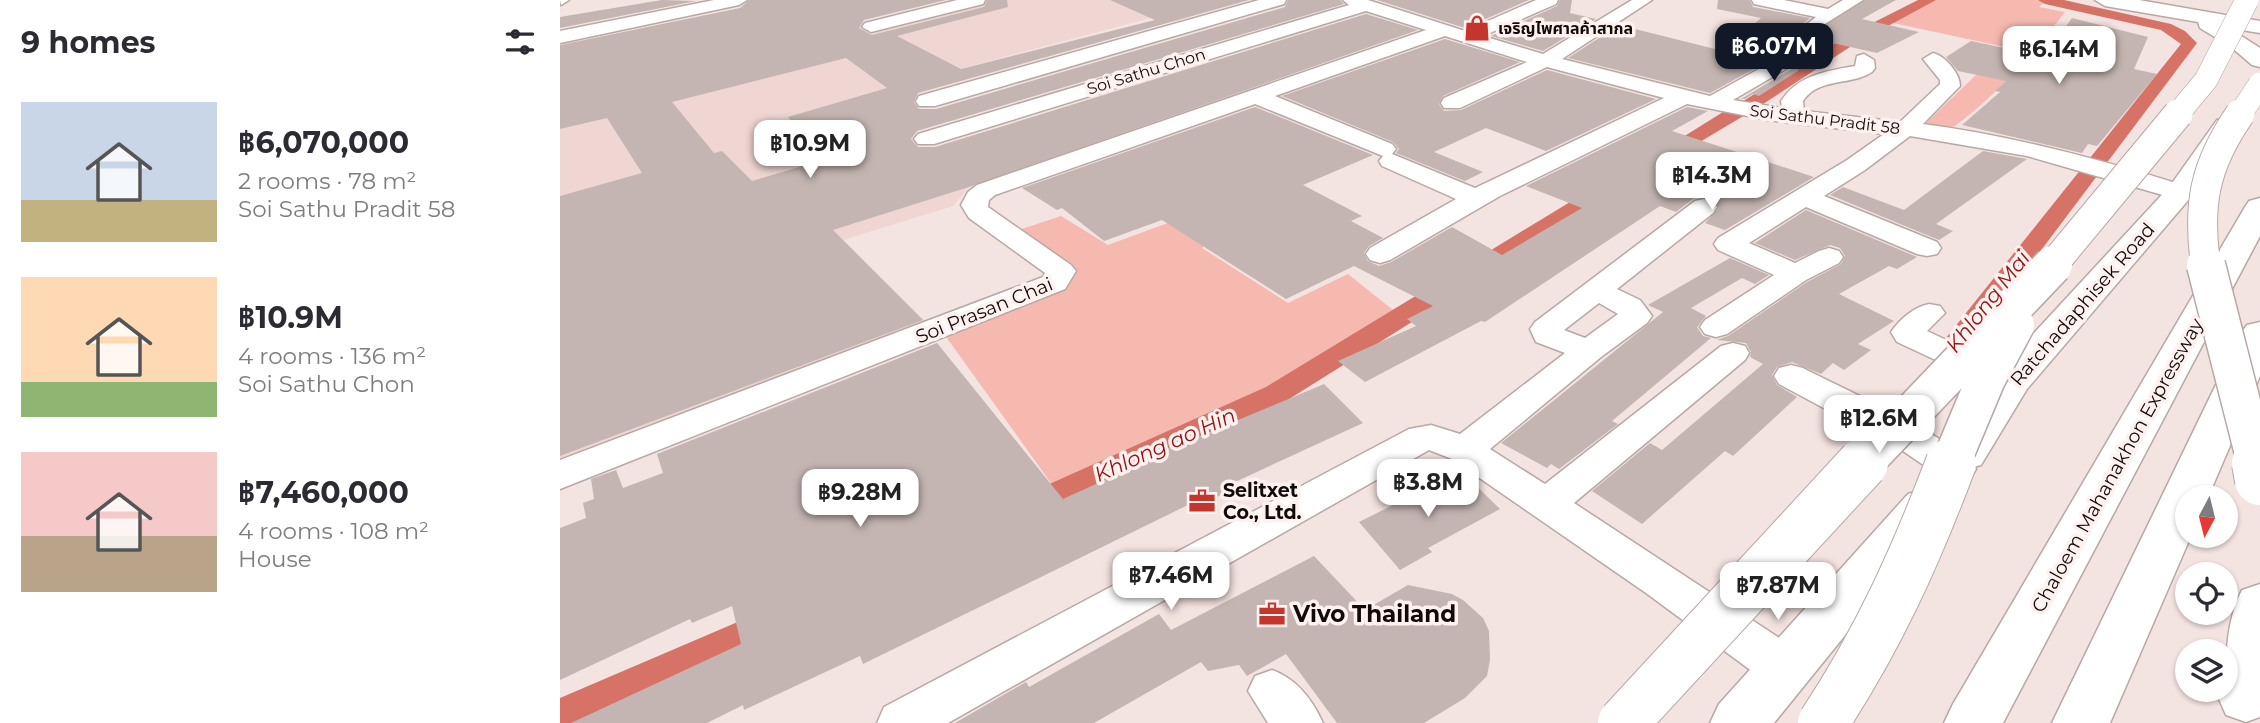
<!DOCTYPE html>
<html lang="en">
<head>
<meta charset="utf-8">
<style>
	:root { --surface:#fff; --page:#f2f2f3; --text:#2b2b33; --muted:#7c7c81; --accent:#111827 }
	body { margin:0; font-family:Montserrat,"Noto Sans Thai",sans-serif; background:var(--page); color:var(--text); height:100vh; display:flex; flex-direction:column; font-size:26px; white-space:nowrap }
	* { box-sizing:border-box; margin:0 }
	p { font-size:23px; color:var(--muted) }
	.icon { flex:none; width:38px; height:38px; fill:none; stroke:currentColor; stroke-width:2; stroke-linecap:round; stroke-linejoin:round }
	.map { position:relative; flex:1; overflow:hidden }
	.side { display:flex; flex-direction:column; background:var(--surface); width:560px }
	.side>* { flex:none }
	.needle { width:46px; rotate:187deg }
	.tools { position:absolute; left:1615px; top:485px; display:grid; gap:14px }
	.tools a { display:grid; place-items:center; width:63px; height:63px; border-radius:50%; background:var(--surface); box-shadow:0 2px 5px #0004; font-size:35px }
	.price { position:absolute; translate:-50% -60px; padding:0 16px; border-radius:14px; background:#fff; color:#222; font-size:23px; line-height:46px; filter:drop-shadow(0 2px 4px #0008) }
	.price::after { content:''; position:absolute; left:50%; top:42px; width:21px; height:16px; margin-left:-10px; background:inherit; clip-path:polygon(0 0,100% 0,50% 100%) }
	.price.on { background:var(--accent); color:#fff }
	ul { padding:0; list-style:none }
	li { display:flex; align-items:center; gap:21px; height:175px; padding:0 21px }
	li span { display:grid; place-items:center; flex:none; width:196px; height:140px; border-radius:0px; color:#555 }
	li>.icon { margin-inline-start:auto }
	span .icon { width:84px; height:84px; fill:#fffc; stroke-width:1 }
	li b { font-size:30px }
	h2 { display:flex; justify-content:space-between; align-items:center; height:84px; padding:0 21px; font-size:30px }
	main { display:flex; flex:1; min-height:0 }
	.map>svg:first-child { display:block }
	.built { fill:#efd6d2 }
	.green { fill:#f6b9b0 }
	.lines { fill:none; stroke-linecap:round; stroke-linejoin:round }
	.canal { fill:#d67266; fill-rule:evenodd }
	.building { fill:#c4b5b2; fill-rule:evenodd }
	.minor-casing { stroke:#b7a8a5; stroke-width:3 }
	.major-casing { stroke:#b7a8a5; stroke-width:3 }
	.highway-casing { stroke:#b7a8a5; stroke-width:3 }
	.minor { fill:#fff; fill-rule:evenodd }
	.major { fill:#fff; fill-rule:evenodd }
	.highway { fill:#fff; fill-rule:evenodd }
	.highway-bridge-far3-casing { stroke:#b7a8a5; stroke-width:24; stroke-linecap:butt }
	.highway-bridge-far2-casing { stroke:#b7a8a5; stroke-width:31; stroke-linecap:butt }
	.highway-bridge-far1-casing { stroke:#b7a8a5; stroke-width:41; stroke-linecap:butt }
	.highway-bridge-casing { stroke:#b7a8a5; stroke-width:52; stroke-linecap:butt }
	.highway-bridge-far3 { stroke:#fff; stroke-width:23 }
	.highway-bridge-far2 { stroke:#fff; stroke-width:29 }
	.highway-bridge-far1 { stroke:#fff; stroke-width:38 }
	.highway-bridge { stroke:#fff; stroke-width:50 }
	.labels { text-anchor:middle; stroke-width:7; stroke-linejoin:round; paint-order:stroke }
	.far-poi-label { font-size:16px; font-weight:bold; fill:#100b0a; stroke:#fef1ef; text-anchor:start }
	.far-street-label { font-size:16px; fill:#100b0a; stroke:#fef1ef }
	.street-label { font-size:19px; fill:#100b0a; stroke:#fef1ef }
	.poi-label { font-size:19px; font-weight:bold; fill:#100b0a; stroke:#fef1ef; text-anchor:start }
	.water-label { font-size:21px; font-style:italic; fill:#901412; stroke:#fef1ef }
	.near-poi-label { font-size:23px; font-weight:bold; fill:#100b0a; stroke:#fef1ef; text-anchor:start }
</style>
</head>
<body>
<main>
<section class="side">
<h2>9 homes<svg class="icon" aria-label="filters" viewBox="0 0 24 24"><path d="M4 7h16M4 17h16"/><circle cx="9" cy="7" r="2"/><circle cx="15" cy="17" r="2"/></svg></h2>
<ul>
<li><span style="background:linear-gradient(#c9d6e8 70%,#c2b280 0)"><svg class="icon" aria-label="home" viewBox="0 0 24 24"><path d="M3 11l9-7 9 7M6 9v11h12V9"/></svg></span><div><b>฿6,070,000</b><p>2 rooms · 78 m²</p><p>Soi Sathu Pradit 58</p></div></li>
<li><span style="background:linear-gradient(#ffd9b3 75%,#8fb573 0)"><svg class="icon" aria-label="home" viewBox="0 0 24 24"><path d="M3 11l9-7 9 7M6 9v11h12V9"/></svg></span><div><b>฿10.9M</b><p>4 rooms · 136 m²</p><p>Soi Sathu Chon</p></div></li>
<li><span style="background:linear-gradient(#f6c9c9 60%,#b9a48a 0)"><svg class="icon" aria-label="home" viewBox="0 0 24 24"><path d="M3 11l9-7 9 7M6 9v11h12V9"/></svg></span><div><b>฿7,460,000</b><p>4 rooms · 108 m²</p><p>House</p></div></li>
</ul>
</section>
<div class="map">
<svg width="1700" height="723" viewBox="0 0 1700 723">
	<rect width="100%" height="100%" fill="#f3e3e1"/>
	<path class="built" d="M420 0H658L313 92 337 132 410 186 393 206 283 240 367 323 0 464V66L299 30Z"/>
	<path class="green" d="M1371 0H1487L1479 7 1505 12C1473 54 1435 97 1392 128L1366 123 1445 47 1333 23Z
		M643 210 658 235 642 248 728 303 788 274 838 314 698 399 496 490 384 334 510 282 516 270 462 229 501 216 548 245Z"/>
	<g class="lines">
		<path class="canal" d="M1358 0H1376L1293 45 1197 108H1185L1187 111 1185 115 1108 161H1094L1091 157 1171 107H1184L1182 104 1185 100 1281 39Z
			M1478 0H1504L1611 24 1625 31 1637 43 1406 350 1396 352 1386 350 1382 344 1386 338 1621 44 1601 30 1485 4Z
			M1051 181 1059 182 1062 187 1059 192 726 401 478 518 466 521 454 518 449 509 454 500 706 387 1043 182Z
			M215 606 228 611 234 622 228 633 33 723H0V698Z"/>
	</g>
	<path class="building" d="M102 0 136 1 0 28V17Z
		M189 0H386L304 20 299 28 312 35 424 7 427 0H447L448 7 337 36 401 69 595 20 550 0H689L358 93 354 102 359 109H376L725 7 728 0H780L784 4 357 131 351 139 358 147H375L806 14 858 30 412 186 273 230 363 320 0 456V196L82 173 47 118 0 129V45L180 8ZM286 58 327 88 228 117 238 130 223 134 253 163 192 181 162 151 154 153 112 102Z
		M817 0H969L905 28Z
		M1000 0H1012L1010 13 1036 19 983 51 931 36 997 6Z
		M1158 0H1190L1193 7 1250 18 1240 26 1251 34 1305 0H1336L1302 19 1359 32 1317 53 1246 37 1245 41 1150 93 1008 58 1059 25 1163 51 1201 18 1157 9Z
		M1512 18 1588 37 1574 69 1597 74 1537 146 1528 144 1522 153 1402 125 1440 92 1435 91 1446 81 1398 71 1386 57 1411 41 1477 55 1483 50 1488 51Z
		M885 39 960 62 883 96 879 104 884 111 901 110 987 70 1096 99 986 151 926 128 874 152 923 172 905 181 836 153 839 149 833 142 722 96Z
		M1240 64 1238 71 1199 96 1193 94 1185 99H1181Z
		M695 107 813 155 743 185 802 216 791 221 823 238 809 246 804 253 808 261 819 266 831 262 892 227 942 255 1022 208 966 186 1127 107 1148 111 1112 131 1254 177 1165 230 1145 223 1159 208 1154 198H1134L1116 212 1100 206 925 322 921 321 805 382 778 361 856 326 847 319 873 306 794 266 726 299 602 220 544 241 502 208 497 210 462 188Z
		M1423 151 1467 159 1376 224 1393 231 1379 240 1270 195 1283 187 1344 210Z
		M1246 210 1357 257 1337 269 1329 266 1279 294 1334 321 1298 344 1311 350 1284 370 1273 363 1261 374 1232 362 1217 367 1212 375 1217 385 1237 397 1173 456 1165 451 1082 524 1032 491 1090 443 1102 450 1203 364 1190 357 1191 352 1186 343 1157 340 1168 336 1247 282 1281 264 1285 256 1280 248 1270 245 1235 260 1195 243Z
		M1170 258 1209 275 1195 284 1182 278 1131 308 1146 316 1137 327 1143 336 1151 338 1052 421 1058 424 999 469 991 464 987 468 941 443 1103 312 1088 305Z
		M377 343 503 499 593 458 592 456 624 440 626 442 764 384 803 423 662 488 665 493 636 507 632 503 303 664 300 656 184 710 183 705 147 723H11L181 644 172 606 132 623 130 619 0 680V528L26 518 23 503 34 499 31 479 56 470 63 488 103 473 97 454Z
		M901 471 940 509 868 548 872 552 840 570 799 522Z
		M754 556 805 610 848 585 892 594 903 600 923 618 929 631 930 660 927 676 905 698 864 723H777L726 654 687 676 679 665 648 671 641 662 534 723H395L466 682 469 687 599 614 611 630Z"/>
	<g class="lines">
		<g class="minor-casing">
			<path id="minor" d="M0 0H9L1 5Z
				M154 0H187L179 5 0 43V31Z
				M397 0H425L423 4 311 32 302 27 305 23Z
				M699 0H726L724 4 375 106H359L356 101 359 96Z
				M783 0H808L905 31 976 0H998L996 4 923 36 983 54 1072 0H1092L1002 59 1150 96 1246 43 1253 45 1256 49 1253 53 1173 100 1222 108 1221 101C1238 75 1266 71 1295 66L1297 56 1304 54 1314 60 1315 68 1312 72C1291 86 1259 77 1243 101L1244 111 1340 122 1380 84V80L1363 59 1373 53C1385 56 1400 73 1400 86L1363 124C1454 136 1542 160 1629 187L1633 192 1629 197 1620 200 1467 156 1350 136 1305 170 1264 196 1377 242 1381 248 1377 254 1367 256 1357 254 1246 207 1189 243 1235 263 1259 251 1269 248 1279 251 1283 257 1279 263 1246 280 1167 334 1156 337 1145 334 1140 327 1145 320 1214 275 1158 250 1154 244 1158 238 1287 160 1324 134 1208 120 1127 104 940 196 830 260 820 263 810 260 806 254 810 248 896 199 822 166 819 161 823 156 695 104 435 195 429 200 428 207 511 265 516 271 505 289 0 489V460L483 277 485 273 409 218 401 205 408 192 417 185 866 30 806 11 374 144H358L354 139 358 134 789 5ZM885 36 967 62 884 98 881 103 884 108H900L987 67 1104 98 915 188 832 154 836 149 832 144 715 96Z
				M1192 0H1224L1268 9 1283 0H1303L1252 32 1243 27 1256 17 1194 4Z
				M1144 199 1153 201 1157 207 1153 213 1057 289 1080 300 1092 316 1087 323 1041 357 930 449 985 484 1161 346 1173 343 1185 346 1189 353 1185 360 1014 503 1242 653 1249 668 1242 683 1225 689 1208 683 1086 593 892 459 869 450 388 723H317L324 707 849 429 871 425 900 434 1005 353 976 342 970 329 975 322 1135 201ZM1039 303 1058 314 1025 338 1004 330Z
				M1369 304 1380 306 1385 313 1367 331 1436 363 1441 370 1436 377 1424 380 1412 377 1337 342 1331 332C1340 319 1354 307 1369 304Z
				M1231 365 1243 368C1279 387 1399 440 1416 469L1410 479 1397 482 1384 479 1340 449 1219 384 1214 376 1219 368Z
				M712 670C737 679 752 699 763 723H708L688 691 695 676Z"/>
		</g>
		<g class="major-casing">
			<path id="major" d="M1535 0H1579L1700 21V33L1669 28 1700 48V67L1692 65 1671 47 1640 28 1638 22 1545 6Z
				M1666 118 1675 120 1679 126 1630 198 1467 389 1421 465 1406 469 1391 465 1384 454 1437 373 1610 186 1657 120Z
				M1364 489 1380 494 1387 506 1380 518 1214 723H1150L1159 704 1348 494Z"/>
		</g>
		<g class="highway-casing">
			<path id="highway" d="M1700 198V236L1443 723H1384L1393 704 1685 207 1689 201Z
				M1700 322V376L1648 497H1628V536H1631L1550 723H1492L1681 333 1687 325Z
				M1700 584V717L1686 722 1666 715 1658 697 1659 690H1666C1666 656 1666 621 1682 590Z"/>
		</g>
		<use href="#minor" class="minor"/>
		<use href="#major" class="major"/>
		<use href="#highway" class="highway"/>
		<g class="highway-bridge-far3-casing">
			<path id="highway-bridge-far3" d="M1616 116 1646 80 1687 0
				M1679 116 1700 84"/>
		</g>
		<g class="highway-bridge-far2-casing">
			<path id="highway-bridge-far2" d="M1491 267 1618 114
				M1646 267C1637 206 1644 166 1680 114"/>
		</g>
		<g class="highway-bridge-far1-casing">
			<path id="highway-bridge-far1" d="M1646 265 1697 465
				M1302 465 1493 265
				M1390 465 1426 379 1455 325"/>
		</g>
		<g class="highway-bridge-casing">
			<path id="highway-bridge" d="M1697 463 1700 480
				M1063 723 1303 463
				M1263 723C1319 638 1355 558 1391 463"/>
		</g>
		<use href="#highway-bridge-far3" class="highway-bridge-far3"/>
		<use href="#highway-bridge-far2" class="highway-bridge-far2"/>
		<use href="#highway-bridge-far1" class="highway-bridge-far1"/>
		<use href="#highway-bridge" class="highway-bridge"/>
	</g>
	<defs>
		<g id="shop-bare" transform="scale(2.1)"><path d="M-5-2.5h2.3a2.7 3.5 0 0 1 5.4 0H5L5.5 6h-11ZM-1.5-2.5h3a1.5 2.3 0 0 0-3 0Z" fill="#c3352d" stroke="#fef1ef" stroke-width="2.5" paint-order="stroke"/></g>
		<g id="office-bare" transform="scale(2.1)"><path d="M-6-3h4V-5.5h4V-3h4V5H-6ZM-1-4.5V-3h2v-1.5ZM-6 0V1H6V0Z" fill="#c3352d" stroke="#fef1ef" stroke-width="2.5" paint-order="stroke"/></g>
	</defs>
	<g fill-rule="evenodd">
		<use href="#shop-bare" x="917" y="28"/>
		<use href="#office-bare" x="642" y="501"/>
		<use href="#office-bare" x="712" y="614"/>
	</g>
	<g class="labels">
		<g class="far-poi-label">
			<text x="938" y="34">เจริญไพศาลค้าสากล</text>
		</g>
		<g class="far-street-label">
			<text transform="translate(586 71) rotate(-17)" y="6">Soi Sathu Chon</text>
			<text transform="translate(1265 119) rotate(7)" y="6">Soi Sathu Pradit 58</text>
		</g>
		<g class="street-label">
			<text transform="translate(1522 304) rotate(-49)" y="7">Ratchadaphisek Road</text>
			<text transform="translate(424 310) rotate(-22)" y="7">Soi Prasan Chai</text>
			<text transform="translate(1557 465) rotate(-61)" y="7">Chaloem Mahanakhon Expressway</text>
		</g>
		<g class="poi-label">
			<text x="663" y="497">Selitxet<tspan x="663" dy="22">Co., Ltd.</tspan></text>
		</g>
		<g class="water-label">
			<text transform="translate(1428 302) rotate(-52)" y="7">Khlong Mai</text>
			<text transform="translate(605 445) rotate(-24)" y="7">Khlong ao Hin</text>
		</g>
		<g class="near-poi-label">
			<text x="733" y="622">Vivo Thailand</text>
		</g>
	</g>
</svg>
<div class="tools">
<a><svg class="needle" viewBox="-14 -14 28 28"><path d="M0-13l5 13h-10z" fill="#e53935"/><path d="M0 13l5-13h-10z" fill="#7c7c81"/></svg></a>
<a><svg class="icon" aria-label="locate" viewBox="0 0 24 24"><circle cx="12" cy="12" r="6"/><path d="M12 2v4M12 18v4M2 12h4M18 12h4"/></svg></a>
<a><svg class="icon" aria-label="layers" viewBox="0 0 24 24"><path d="M12 4l9 5-9 5-9-5zM3 14l9 5 9-5"/></svg></a>
</div>
<b class="price on" style="left:1214px;top:83px">฿6.07M</b>
<b class="price" style="left:1499px;top:86px">฿6.14M</b>
<b class="price" style="left:250px;top:180px">฿10.9M</b>
<b class="price" style="left:1152px;top:212px">฿14.3M</b>
<b class="price" style="left:1319px;top:455px">฿12.6M</b>
<b class="price" style="left:868px;top:519px">฿3.8M</b>
<b class="price" style="left:300px;top:529px">฿9.28M</b>
<b class="price" style="left:611px;top:612px">฿7.46M</b>
<b class="price" style="left:1218px;top:622px">฿7.87M</b>
</div>
</main>
</body>
</html>
